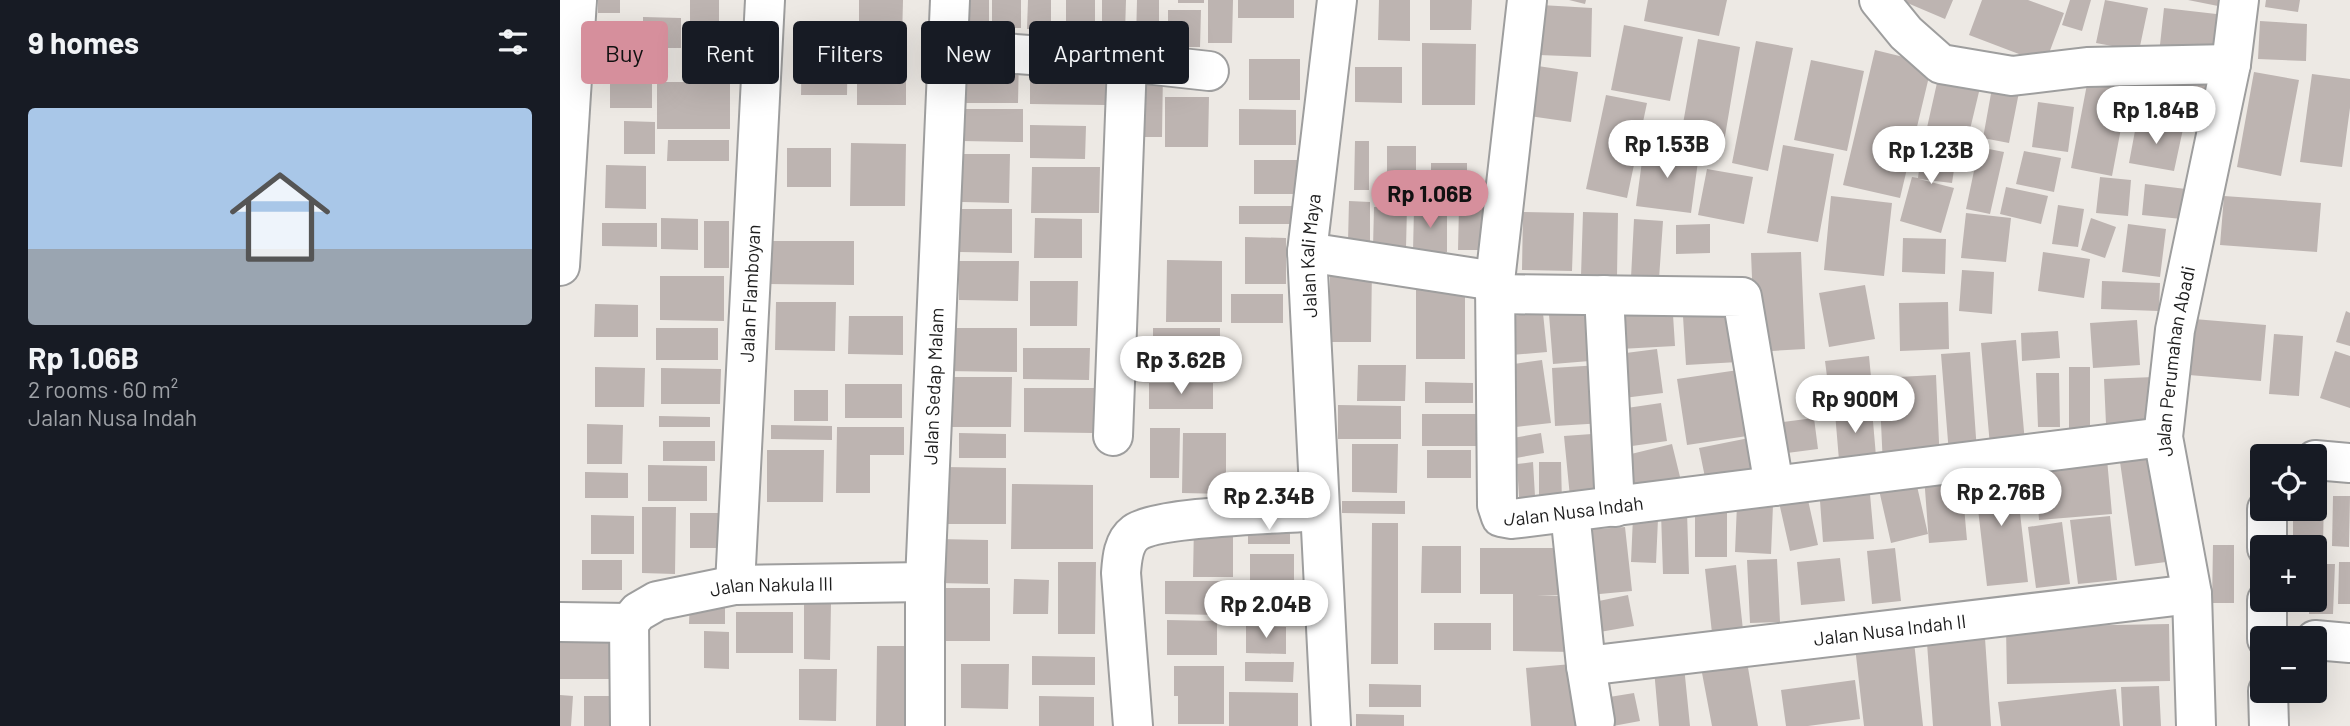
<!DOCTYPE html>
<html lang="en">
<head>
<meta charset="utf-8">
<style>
	:root { --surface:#171b24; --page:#242831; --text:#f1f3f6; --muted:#9ea1a6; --accent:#d68f9c }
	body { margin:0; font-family:Barlow,sans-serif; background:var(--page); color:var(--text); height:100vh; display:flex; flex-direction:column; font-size:26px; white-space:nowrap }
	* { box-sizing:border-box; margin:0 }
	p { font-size:23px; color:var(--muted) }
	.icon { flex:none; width:38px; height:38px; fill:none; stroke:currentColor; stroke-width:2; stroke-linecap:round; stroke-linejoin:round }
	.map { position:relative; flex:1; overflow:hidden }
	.details { display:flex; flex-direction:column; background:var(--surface); width:560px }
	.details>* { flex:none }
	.top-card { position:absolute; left:21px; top:21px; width:665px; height:63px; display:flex; gap:14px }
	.controls { position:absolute; left:1690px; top:444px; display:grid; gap:14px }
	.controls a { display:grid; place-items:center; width:77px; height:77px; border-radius:7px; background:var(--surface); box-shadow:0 7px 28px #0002; font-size:35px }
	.price { position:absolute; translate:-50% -60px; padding:0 16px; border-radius:24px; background:#fff; color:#222; font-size:23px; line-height:46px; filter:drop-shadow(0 2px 4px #0008) }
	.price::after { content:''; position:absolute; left:50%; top:42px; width:21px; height:16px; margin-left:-10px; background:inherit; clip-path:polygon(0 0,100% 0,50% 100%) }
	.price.current { background:var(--accent); color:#111 }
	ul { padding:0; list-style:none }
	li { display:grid; align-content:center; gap:14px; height:371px; padding:0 28px }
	li span { display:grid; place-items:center; height:217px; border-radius:7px; color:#555 }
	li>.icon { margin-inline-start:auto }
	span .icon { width:126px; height:126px; fill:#fffc; stroke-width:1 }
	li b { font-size:30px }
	h2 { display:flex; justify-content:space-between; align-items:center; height:84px; padding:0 28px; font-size:30px }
	.chip { padding:0 24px; border-radius:7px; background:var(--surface); box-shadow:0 7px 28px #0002; font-size:24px; line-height:63px }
	.chip.current { background:var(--accent); color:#111 }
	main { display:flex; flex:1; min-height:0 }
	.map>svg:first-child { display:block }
	.building { fill:#bdb4b1 }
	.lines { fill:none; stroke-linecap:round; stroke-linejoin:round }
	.street-casing { stroke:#9e9e9e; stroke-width:42 }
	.street { stroke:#fff; stroke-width:38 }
	.labels { text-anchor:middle; stroke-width:5; stroke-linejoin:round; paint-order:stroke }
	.street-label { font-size:19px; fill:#1d1d1d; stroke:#fff }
</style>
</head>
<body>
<main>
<section class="details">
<h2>9 homes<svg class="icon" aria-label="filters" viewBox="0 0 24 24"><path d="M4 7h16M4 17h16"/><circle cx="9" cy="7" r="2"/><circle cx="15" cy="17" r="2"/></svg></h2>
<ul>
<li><span style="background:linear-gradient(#a9c7e8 65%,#9aa5b1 0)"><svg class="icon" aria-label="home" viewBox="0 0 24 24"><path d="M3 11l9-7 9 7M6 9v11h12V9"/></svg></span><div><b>Rp 1.06B</b><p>2 rooms · 60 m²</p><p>Jalan Nusa Indah</p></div></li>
</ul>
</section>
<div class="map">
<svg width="1790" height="726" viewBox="0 0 1790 726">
	<rect width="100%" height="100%" fill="#ede9e4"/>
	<path class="building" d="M38 0H60V13H38Z
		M130 0H159V70L130 69Z
		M299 0H343L342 39 299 38Z
		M408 0H429V25H408Z
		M432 0H461V28H432Z
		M468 0H491V29H467Z
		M506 0H535V30H506Z
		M542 0H566L565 33H542Z
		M577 0H599V40H576Z
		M618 0H644V3H618Z
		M648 0H673L672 43H648Z
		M678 0H734V18H678Z
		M819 0H850V41L818 40Z
		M870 0H912L911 30H870Z
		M1009 0H1026L1025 4Z
		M1088 0H1167L1159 36 1084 21Z
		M1346 0H1393L1385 19 1345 2Z
		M1422 0H1468L1504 13 1485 64 1409 35Z
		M1510 0H1531L1522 31 1502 25Z
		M1545 0 1588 8 1579 51 1536 43Z
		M1628 0H1665L1663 7Z
		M1706 0H1740L1738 12 1705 7Z
		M981 5 1032 8 1031 57 979 55Z
		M1604 8 1665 15 1659 60 1599 54Z
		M608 10H641L640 47H608Z
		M83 17 121 18V48H83Z
		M1700 21 1747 24 1746 61 1698 59Z
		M1064 25 1123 37 1110 101 1051 90Z
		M242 35 288 36 287 95H241Z
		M1138 39 1180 47 1164 142 1121 135Z
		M1196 41 1233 48 1208 171 1172 163Z
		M862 43 916 44 915 105H862Z
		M54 48 88 49 87 70H54Z
		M1315 50 1372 64 1340 198 1283 185Z
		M297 53 346 54V105H297Z
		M406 54 459 55 458 103H405Z
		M689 59H740V100H689Z
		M1251 60 1304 71 1287 151 1234 140Z
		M971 65 1018 72 1011 122 963 115Z
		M1381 65 1423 75 1407 142 1366 132Z
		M795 67H842V103L795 102Z
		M470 68 546 69 545 105 470 104Z
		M585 70H603L602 137H585Z
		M1694 72 1739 80 1721 176 1677 167Z
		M1588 73 1660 88 1652 128 1580 113Z
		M1752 74 1790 79V108L1782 167 1740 162Z
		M1434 77 1461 82 1449 143 1423 138Z
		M1528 79 1569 86 1552 176 1511 168Z
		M50 81 92 82V108H50Z
		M97 82H170V129H97Z
		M1046 95 1087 103 1067 198 1026 189Z
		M605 97H649L648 147H605Z
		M1478 102 1514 107 1508 152 1472 147Z
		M402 109H463V142L402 141Z
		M679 109 736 110V145H679Z
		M1577 120 1623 129 1614 171 1569 163Z
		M64 121 95 122V154H64Z
		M470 125 526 126 525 159 470 158Z
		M1363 138 1398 143 1392 183 1359 179 1394 188 1381 233 1340 221 1352 177 1358 178Z
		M108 140H169V161H107Z
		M795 141H809V190H794Z
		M291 143 346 144 345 206H290Z
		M1223 145 1274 154 1258 242 1207 233Z
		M827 146H856V196H827Z
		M1084 146 1139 154 1131 213 1076 206Z
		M1419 147 1444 152 1430 214 1406 209Z
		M227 148H271V187H227Z
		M1464 151 1501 158 1494 192 1456 184Z
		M402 154H450L449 203 402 202Z
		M694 160H740V194H694Z
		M871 163H907V203L871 202Z
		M46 165 86 166V209L45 208Z
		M472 167H540L539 213H471Z
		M1147 169 1193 177 1184 224 1138 215Z
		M1540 177 1571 180 1568 216 1536 213Z
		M1585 184 1626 189 1622 219 1582 215Z
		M1446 187 1488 196 1481 224 1440 214Z
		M1271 196 1332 203 1324 276 1264 270Z
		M1664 196 1761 203 1757 252 1660 245Z
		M789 201 810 202V242H788Z
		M1498 205 1524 209 1518 247 1492 244Z
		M679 206H742L741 224H679Z
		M899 206H927V250H898Z
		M814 207H847L846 248H813Z
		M854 208 887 209V252H853Z
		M400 209H452V253L400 252Z
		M963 212 1014 213 1012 271 962 270Z
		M1023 212 1058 213 1057 277 1021 276Z
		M1406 213 1451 218 1446 262 1401 258Z
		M101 218 138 219V250L101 249Z
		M475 218 522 219V258H474Z
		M1531 218 1556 227 1545 258 1521 250Z
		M1074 219 1103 221 1099 279 1071 278Z
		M144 221H169V268H144Z
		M42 223H97V247L42 246Z
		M1150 224V253L1116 254V225Z
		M1568 224 1606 229 1600 277 1562 272Z
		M685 237 726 238V284H685Z
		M1343 238 1386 239 1385 274 1342 272Z
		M208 241H294V285L208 284Z
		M1241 252 1245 349 1195 352 1191 253Z
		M1483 252 1530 259 1524 298 1478 291Z
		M607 260 662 261V322H606Z
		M399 261H459L458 301 399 300Z
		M770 263 812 264 811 342H770Z
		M1402 270 1434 272 1432 314 1399 311Z
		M100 276H164V321L100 320Z
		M470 281H518L517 326H470Z
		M1542 281 1600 283 1599 311 1541 309Z
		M856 282H905V359H856Z
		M1305 285 1315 339 1269 347 1259 293Z
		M671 294H723V323H671Z
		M1173 297 1178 362 1126 365 1122 300Z
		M1036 298 1042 360 993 364 988 302Z
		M1112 299 1115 346 1060 349 1057 303Z
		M216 302H276L275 351 215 350Z
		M1388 302 1389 349 1340 351 1339 303Z
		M35 304 78 305V337H34Z
		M1786 311 1790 313V346L1776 342Z
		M983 313 987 352 951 355 948 316Z
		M289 316H343V355L288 354Z
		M1634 319 1706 325 1701 381 1629 375Z
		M1577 320 1580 365 1533 368 1530 323Z
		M96 328H158V360H96Z
		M385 328H457V372L384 371Z
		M593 328H660V377H593Z
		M1498 331 1500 358 1462 361 1461 333Z
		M1714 334 1743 336 1739 396 1709 394Z
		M1456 340 1465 443 1430 446 1421 343Z
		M463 348H530L529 380 463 379Z
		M1097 349 1103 393 1064 398 1058 354Z
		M1775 351 1790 356V408L1760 398Z
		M1410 352 1417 452 1389 454 1381 354Z
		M1309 356 1312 387 1269 392 1265 361Z
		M982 360 991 423 956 427 947 365Z
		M798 365H846L845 401H797Z
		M1040 365 1044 423 995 426 992 368Z
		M35 367 85 368 84 407H35Z
		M1509 367H1530V444H1509Z
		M101 368 161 369 160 404H101Z
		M1185 369 1194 435 1127 445 1117 379Z
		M1476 373H1499L1500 427H1478Z
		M1376 375 1380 465 1323 467 1319 378Z
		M385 377H452L451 427H384Z
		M1594 377 1596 421 1546 424 1544 379Z
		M865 382 913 383V403H865Z
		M589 383H653V409H589Z
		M285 384H342V418H285Z
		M464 388H534L533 433 464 432Z
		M234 390H268V421H234Z
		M1311 398 1317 468 1280 472 1274 401Z
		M1101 403 1107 441 1065 447 1060 409Z
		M778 405 841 406V439H778Z
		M862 414H916V446H862Z
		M99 416 150 417V427H99Z
		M1254 418 1258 449 1227 453 1223 422Z
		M27 424 63 425 62 464H27Z
		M211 425 272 426V440L211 439Z
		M277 427H344V455H310V493H276Z
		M590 428H620L619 478H590Z
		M399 433 446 434V458H399Z
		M623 433H666V494L622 493Z
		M981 433 984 453 956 458 953 438Z
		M1046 433 1052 503 1011 507 1004 436Z
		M1189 438 1199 482 1148 492 1139 448Z
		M103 441H155V461H103Z
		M792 444H838L837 493 792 492Z
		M1112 444 1121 481 1076 491 1067 455Z
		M207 450H264L263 502H207Z
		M867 450H911V478H867Z
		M1590 451 1606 562 1575 566 1559 455Z
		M1547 459 1552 514 1479 520 1475 466Z
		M973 462 976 513H960L957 464Z
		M979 462H1001L1002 504H979Z
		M88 465 147 466V501H88Z
		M385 467 446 468V524H385Z
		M1455 470 1468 582 1427 586 1414 475Z
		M25 472 68 473V498H25Z
		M1354 473 1368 534 1331 543 1317 481Z
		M1401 473 1407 540 1369 543 1364 476Z
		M1309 483 1314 539 1263 542 1259 487Z
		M452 484 533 485V549H451Z
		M1246 491 1258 545 1230 551 1218 498Z
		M1755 494H1764L1763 548 1733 547V509H1755Z
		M1773 496H1790L1789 547 1772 546Z
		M782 501H845V514L782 513Z
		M1177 504 1213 505 1211 554 1175 552Z
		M82 507H116L115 574 82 573Z
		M1135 507H1167V557H1135Z
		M1127 512 1129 574H1103L1101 513Z
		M130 513H169V548H130Z
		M31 515 74 516V554H31Z
		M1550 516 1557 580 1518 584 1510 520Z
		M1073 517 1098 519 1096 563 1071 562Z
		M688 519H730V544H688Z
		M1502 522 1510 584 1476 588 1468 527Z
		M812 523H838V664H811Z
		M634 524H673V577H633Z
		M1065 527 1072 591 1029 595 1023 530Z
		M377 539 428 540V584L377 583Z
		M1653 545H1674V603H1652Z
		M862 546H901V593H861Z
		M920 548H1004L1003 595 977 596H1015V652L953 651V594H920Z
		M1335 548 1341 601 1312 604 1307 551Z
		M690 554H734V587L690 586Z
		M1280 558 1285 601 1241 605 1237 562Z
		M1217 559 1220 622 1190 623 1187 560Z
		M22 560H62V590H22Z
		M498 562H536L535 634H498Z
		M1779 562H1790V604H1778Z
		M1755 564H1775L1773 614H1749V600H1755Z
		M1176 565 1183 630 1152 633 1145 569Z
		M454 579 489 580 488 614H453Z
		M605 581H660L659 615 605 614Z
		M377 588H430V641H376Z
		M680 591H725L724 620H680Z
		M1068 595 1074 626 1034 633 1029 603Z
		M130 599H165V624H129Z
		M1733 600H1748L1747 609H1733Z
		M244 603H271L270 660 244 659Z
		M176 612H233V653H176Z
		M607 620 657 621V655H607Z
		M874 623H931V650H874Z
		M1609 624 1610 681 1447 684 1446 627Z
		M686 626 726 627V654L686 653Z
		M144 631 169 632V669L144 668Z
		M1353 632 1363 726H1304L1294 638Z
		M0 634H51V679H0Z
		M1425 638 1431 726H1373L1367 643Z
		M317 646H351L350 726H316Z
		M1185 650 1198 726H1152L1139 657Z
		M472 656 535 657V685H472Z
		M1123 656 1130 726H1099L1093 658Z
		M685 662H734L733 682 685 681Z
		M401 664H449L448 709 401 708Z
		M1012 664 1018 726H971L966 668Z
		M614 666H664V724H618V696H614Z
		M239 669H277L276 721 239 720Z
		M1295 680 1300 719 1248 726H1226L1221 690Z
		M809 684 861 685V707H809Z
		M1599 686 1601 726H1563L1561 687Z
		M1556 689 1560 726H1441L1438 702Z
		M669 692 738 693V726H669Z
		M1074 693 1080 721 1053 726 1037 699Z
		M0 695 13 696 11 726H0Z
		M24 696H66V726H24Z
		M479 696 534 697V726H479Z
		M796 714 844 715V726H796Z"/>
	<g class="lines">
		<g class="street-casing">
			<g id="street">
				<path id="s1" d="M967 0 935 281 937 505 941 517 952 519 1603 437"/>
				<path d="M1319 0 1346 33 1381 64 1452 76 1527 67 1671 64"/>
				<path d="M387 49 567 62 553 436"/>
				<path d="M567 62 649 71"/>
				<path d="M747 252 935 281"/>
				<path d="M0 266 17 0"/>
				<path d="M935 294 1182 297 1214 486"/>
				<path d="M1044 295 1055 507"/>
				<path d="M1755 460 1790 463"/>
				<path d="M1707 509V548"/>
				<path d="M1010 512 1026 666 1035 721"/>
				<path id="s2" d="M175 585 205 0"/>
				<path d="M1707 600V639"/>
				<path d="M0 622 69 623"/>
				<path id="s3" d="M69 623 78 612 97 601 175 585 365 582"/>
				<path d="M69 623 70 726"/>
				<path d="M1755 640 1790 643"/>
				<path id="s4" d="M1026 666 1632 594"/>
				<path d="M1708 691 1709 726"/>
				<path id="s5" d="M365 726V582L390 0"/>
				<path d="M573 726 561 573C562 559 563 542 575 533 597 516 724 514 759 511"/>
				<path id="s6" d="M771 726 747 252 777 0"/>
				<path id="s7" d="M1636 726 1632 594 1603 437 1615 330 1671 64 1679 0"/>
			</g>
		</g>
		<use href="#street" class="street"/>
	</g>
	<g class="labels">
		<g class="street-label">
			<text dy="7" stroke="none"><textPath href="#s6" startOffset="471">Jalan Kali Maya</textPath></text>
			<text dy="7" stroke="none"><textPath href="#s2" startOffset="292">Jalan Flamboyan</textPath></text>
			<text dy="7" stroke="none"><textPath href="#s7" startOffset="368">Jalan Perumahan Abadi</textPath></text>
			<text dy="7" stroke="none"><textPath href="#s5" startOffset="340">Jalan Sedap Malam</textPath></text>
			<text dy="7" stroke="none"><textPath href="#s1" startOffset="593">Jalan Nusa Indah</textPath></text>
			<text dy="7" stroke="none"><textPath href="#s3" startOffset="152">Jalan Nakula III</textPath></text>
			<text dy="7" stroke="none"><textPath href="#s4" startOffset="306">Jalan Nusa Indah II</textPath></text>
		</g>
	</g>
</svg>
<div class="controls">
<a><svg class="icon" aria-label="locate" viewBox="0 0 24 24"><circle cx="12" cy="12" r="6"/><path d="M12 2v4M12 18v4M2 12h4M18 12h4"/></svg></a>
<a>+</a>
<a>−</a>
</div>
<b class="price" style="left:1596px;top:146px">Rp 1.84B</b>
<b class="price" style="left:1107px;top:180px">Rp 1.53B</b>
<b class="price" style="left:1371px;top:186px">Rp 1.23B</b>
<b class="price current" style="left:870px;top:230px">Rp 1.06B</b>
<b class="price" style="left:621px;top:396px">Rp 3.62B</b>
<b class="price" style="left:1295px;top:435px">Rp 900M</b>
<b class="price" style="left:1441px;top:528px">Rp 2.76B</b>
<b class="price" style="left:709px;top:532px">Rp 2.34B</b>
<b class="price" style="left:706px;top:640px">Rp 2.04B</b>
<div class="top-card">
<a class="chip current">Buy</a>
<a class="chip">Rent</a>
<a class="chip">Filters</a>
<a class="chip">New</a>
<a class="chip">Apartment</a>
</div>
</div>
</main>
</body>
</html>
